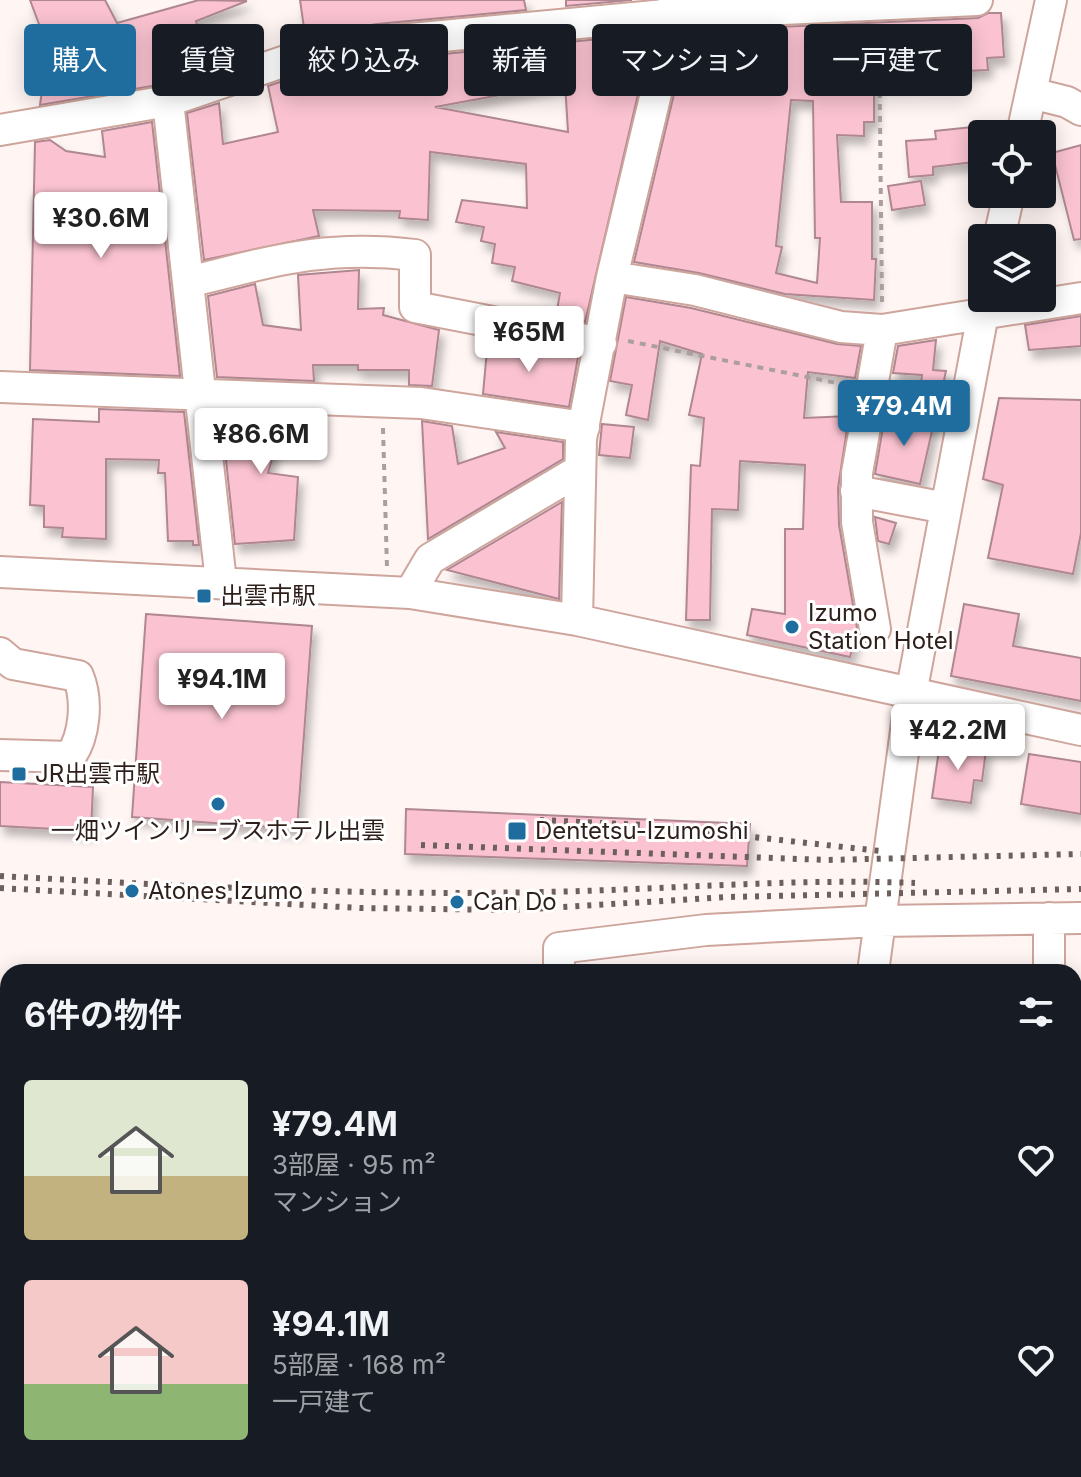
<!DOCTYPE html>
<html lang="ja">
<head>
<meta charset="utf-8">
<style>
	:root { --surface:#171b24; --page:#20242c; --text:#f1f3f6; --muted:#9ea1a6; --accent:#1f6d9f }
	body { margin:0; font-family:Inter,"Noto Sans JP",sans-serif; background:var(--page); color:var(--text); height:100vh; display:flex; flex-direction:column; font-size:30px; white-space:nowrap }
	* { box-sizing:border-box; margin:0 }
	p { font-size:26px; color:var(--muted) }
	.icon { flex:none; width:44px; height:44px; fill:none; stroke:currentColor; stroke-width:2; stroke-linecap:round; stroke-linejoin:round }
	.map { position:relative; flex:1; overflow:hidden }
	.drawer { position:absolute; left:0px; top:964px; width:1082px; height:514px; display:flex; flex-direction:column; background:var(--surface); border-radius:24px 24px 0 0; box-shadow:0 4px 20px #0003 }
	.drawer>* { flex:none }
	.top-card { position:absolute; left:24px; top:24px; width:1034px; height:72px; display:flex; gap:16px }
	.controls { position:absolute; left:968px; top:120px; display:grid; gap:16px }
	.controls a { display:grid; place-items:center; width:88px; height:88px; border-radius:8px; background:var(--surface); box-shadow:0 4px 20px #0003; font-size:40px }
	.price { position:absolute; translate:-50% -68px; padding:0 18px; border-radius:8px; background:#fff; color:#222; font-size:26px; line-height:52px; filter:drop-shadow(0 2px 4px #0008) }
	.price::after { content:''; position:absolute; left:50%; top:48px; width:24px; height:18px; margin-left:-12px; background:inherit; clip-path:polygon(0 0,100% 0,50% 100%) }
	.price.current { background:var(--accent); color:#fff }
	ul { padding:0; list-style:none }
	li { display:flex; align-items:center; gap:24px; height:200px; padding:0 24px }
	li span { display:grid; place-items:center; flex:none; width:224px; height:160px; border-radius:8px; color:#555 }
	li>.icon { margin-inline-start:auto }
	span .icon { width:96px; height:96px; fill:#fffc; stroke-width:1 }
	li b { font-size:34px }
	h2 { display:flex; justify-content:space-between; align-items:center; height:96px; padding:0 24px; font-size:34px }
	.chip { padding:0 28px; border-radius:8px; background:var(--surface); box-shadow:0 4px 20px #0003; font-size:28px; line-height:72px }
	.chip.current { background:var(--accent); color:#fff }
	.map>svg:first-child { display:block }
	.building { fill:#fbc3d1; stroke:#af8791; stroke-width:2; fill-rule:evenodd; filter:url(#shadow) }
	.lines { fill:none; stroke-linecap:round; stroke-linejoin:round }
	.minor-casing { stroke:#cea59c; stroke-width:34 }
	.path { stroke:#ab9f9d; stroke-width:4; stroke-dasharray:6 6; stroke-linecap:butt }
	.minor { stroke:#fff; stroke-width:30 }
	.rail { stroke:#6d605c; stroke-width:6; stroke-dasharray:4 8; stroke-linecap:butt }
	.poi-dot { fill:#1f6d9f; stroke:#fff; stroke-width:3 }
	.labels { text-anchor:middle; stroke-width:6; stroke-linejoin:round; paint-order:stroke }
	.poi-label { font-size:24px; fill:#2e1f1b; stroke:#fff; text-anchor:start }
</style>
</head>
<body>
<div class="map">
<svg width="1081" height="1477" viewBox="0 0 1081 1477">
	<defs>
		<filter id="shadow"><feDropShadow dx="4.5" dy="8" stdDeviation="4" flood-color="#0004"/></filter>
	</defs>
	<rect width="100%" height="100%" fill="#fff6f4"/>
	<path class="building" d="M30 0H105L117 23 199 0 247 1 196 21 208 68 164 84 40 105 48 48Z
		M300 0H524L526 10 377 24 305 35Z
		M566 0H632L566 6Z
		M988 13H1001L1004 57 987 58 988 70 966 71V74L874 82V122H864V136L837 135 841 202H872V259H876L874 300 785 294 699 273 634 262 689 31 978 18ZM791 100 813 101 815 238H820L817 283 776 273 782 247 776 246Z
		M652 34 585 322 556 316 560 293 512 281 515 267 492 263 495 244 481 241 484 227 456 222 462 200 527 208 526 164 430 152 428 220 399 218 400 211 313 210 319 236 204 260 187 113 219 103 223 144 278 132 268 86 313 71 381 60ZM565 83 568 132 435 107Z
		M152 122 180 376 30 370 35 142 50 140 66 151 105 157 102 131Z
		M982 126V161L933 167V175L909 177 906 141 936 139 935 131Z
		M1081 145V239L1074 240 1052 153Z
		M921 181 925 205 892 210 888 186Z
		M359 270 358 309 384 308 383 315 439 330 432 386 409 385V370H358V365H313L314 381 217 377 208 296 255 284 263 325 301 330 298 275Z
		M626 297 691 308 837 344 861 346 855 378 808 372 804 418 849 416 838 488 839 525 857 628 850 657 747 635 752 609 785 614V529H803L805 465 740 461 738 510 712 509 710 620H686L691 465 700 466 704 418 689 415 702 354 660 341 648 420 626 415 632 385 610 381Z
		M1081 316V346L1029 350 1025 325Z
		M488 339 578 357 569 407 483 394Z
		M936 340 933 370 946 371 941 394 920 390 922 375 893 373 898 346Z
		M999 398 1081 400V533L1073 574 988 558 1003 485 983 479Z
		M99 409 184 412 199 545H193V541H168L165 473H158L159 460 106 459V539L62 537 63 528 44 527V506L30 505 33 419 99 422Z
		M221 413 313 417 314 430 277 443 268 473 298 477 294 540 235 544Z
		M900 414 934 422 920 484 875 474 885 415Z
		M422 421 452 426 458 464 505 448 496 432 563 442V459L428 539Z
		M602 424 634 427 630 458 599 455Z
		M562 502 559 599 447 570Z
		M875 517 896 523 889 544 878 541Z
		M964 604 1019 614 1013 646 1081 658V701L951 676Z
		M146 614 312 626 297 829 132 817Z
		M940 743 986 750 982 781 974 780 971 803 932 798Z
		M1029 754 1081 762V814L1021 804Z
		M0 782 93 787 91 831 0 826Z
		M406 809 750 824 747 866 405 854Z"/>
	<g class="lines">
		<g class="minor-casing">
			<path id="minor" d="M1031 93 1067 102 1081 110
				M168 101 221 582
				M0 130 168 101 309 53 379 42 675 14 977 0
				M1022 134 1051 0
				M999 238 1009 194
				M612 277 695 290 841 327 882 330 1081 298
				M189 282C272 261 327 244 415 255V307L601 343
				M0 387 421 403 584 427
				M856 491 946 508
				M0 572 410 593 577 620 1081 730
				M410 593 430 559 580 470
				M577 620 581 439 612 277 675 14 674 0
				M875 629 857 522V473L882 330
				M0 653 13 664 78 676C88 700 85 736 70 757L0 755
				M1049 918V972
				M559 972V948L706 930 879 921 1081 918
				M873 972 911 694 986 298
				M1074 1194H1081
				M0 1201H8
				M1074 1297 1081 1300
				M926 1470 950 1477
				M812 1477V1470"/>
		</g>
		<path class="path" d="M879 32 882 303
			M628 341 847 385
			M383 428 387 568
			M559 1477V1470"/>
		<use href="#minor" class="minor"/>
		<path class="rail" d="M540 820 644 825 880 851
			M421 845 827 860 1081 854
			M0 876C180 886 359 896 539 892 665 890 789 878 915 883
			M0 888 360 908 513 910 729 897 1081 889"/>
	</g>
	<g class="poi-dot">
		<rect x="196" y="588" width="16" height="16" rx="4"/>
		<circle cx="792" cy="627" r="8"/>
		<rect x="11" y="766" width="16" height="16" rx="4"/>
		<circle cx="218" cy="804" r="8"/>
		<rect x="507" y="821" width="20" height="20" rx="4"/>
		<circle cx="132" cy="891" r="8"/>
		<circle cx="457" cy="902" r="8"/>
	</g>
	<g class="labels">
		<g class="poi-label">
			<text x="220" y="604">出雲市駅</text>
			<text x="808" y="621">Izumo<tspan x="808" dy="28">Station Hotel</tspan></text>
			<text x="35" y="782">JR出雲市駅</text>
			<text x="218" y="839" text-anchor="middle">一畑ツインリーブスホテル出雲</text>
			<text x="535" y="839">Dentetsu-Izumoshi</text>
			<text x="148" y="899">Atones Izumo</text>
			<text x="473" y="910">Can Do</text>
		</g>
	</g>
</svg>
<div class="controls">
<a><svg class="icon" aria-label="locate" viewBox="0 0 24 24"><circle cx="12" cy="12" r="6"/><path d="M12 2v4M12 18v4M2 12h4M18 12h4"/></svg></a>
<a><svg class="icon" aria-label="layers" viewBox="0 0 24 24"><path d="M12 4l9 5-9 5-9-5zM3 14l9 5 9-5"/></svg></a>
</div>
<b class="price" style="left:101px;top:260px">¥30.6M</b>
<b class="price" style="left:529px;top:374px">¥65M</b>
<b class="price current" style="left:904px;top:448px">¥79.4M</b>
<b class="price" style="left:261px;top:476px">¥86.6M</b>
<b class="price" style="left:222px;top:721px">¥94.1M</b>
<b class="price" style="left:958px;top:772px">¥42.2M</b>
<div class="top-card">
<a class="chip current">購入</a>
<a class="chip">賃貸</a>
<a class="chip">絞り込み</a>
<a class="chip">新着</a>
<a class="chip">マンション</a>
<a class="chip">一戸建て</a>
</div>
<section class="drawer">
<h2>6件の物件<svg class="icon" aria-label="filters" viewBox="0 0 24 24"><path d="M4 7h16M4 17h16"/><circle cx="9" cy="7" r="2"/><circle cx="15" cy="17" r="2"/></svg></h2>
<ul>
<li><span style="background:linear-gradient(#dfe7d0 60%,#c2b280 0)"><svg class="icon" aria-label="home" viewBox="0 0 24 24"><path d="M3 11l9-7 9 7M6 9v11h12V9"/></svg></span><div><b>¥79.4M</b><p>3部屋 · 95 m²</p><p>マンション</p></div><svg class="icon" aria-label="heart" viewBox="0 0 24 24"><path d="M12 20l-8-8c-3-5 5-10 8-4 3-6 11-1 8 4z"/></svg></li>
<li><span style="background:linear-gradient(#f6c9c9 65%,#8fb573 0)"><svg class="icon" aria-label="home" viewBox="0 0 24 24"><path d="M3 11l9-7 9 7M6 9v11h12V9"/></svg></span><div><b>¥94.1M</b><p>5部屋 · 168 m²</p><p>一戸建て</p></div><svg class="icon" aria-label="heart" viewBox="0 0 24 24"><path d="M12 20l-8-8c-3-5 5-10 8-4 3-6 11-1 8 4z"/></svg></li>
</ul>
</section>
</div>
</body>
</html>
